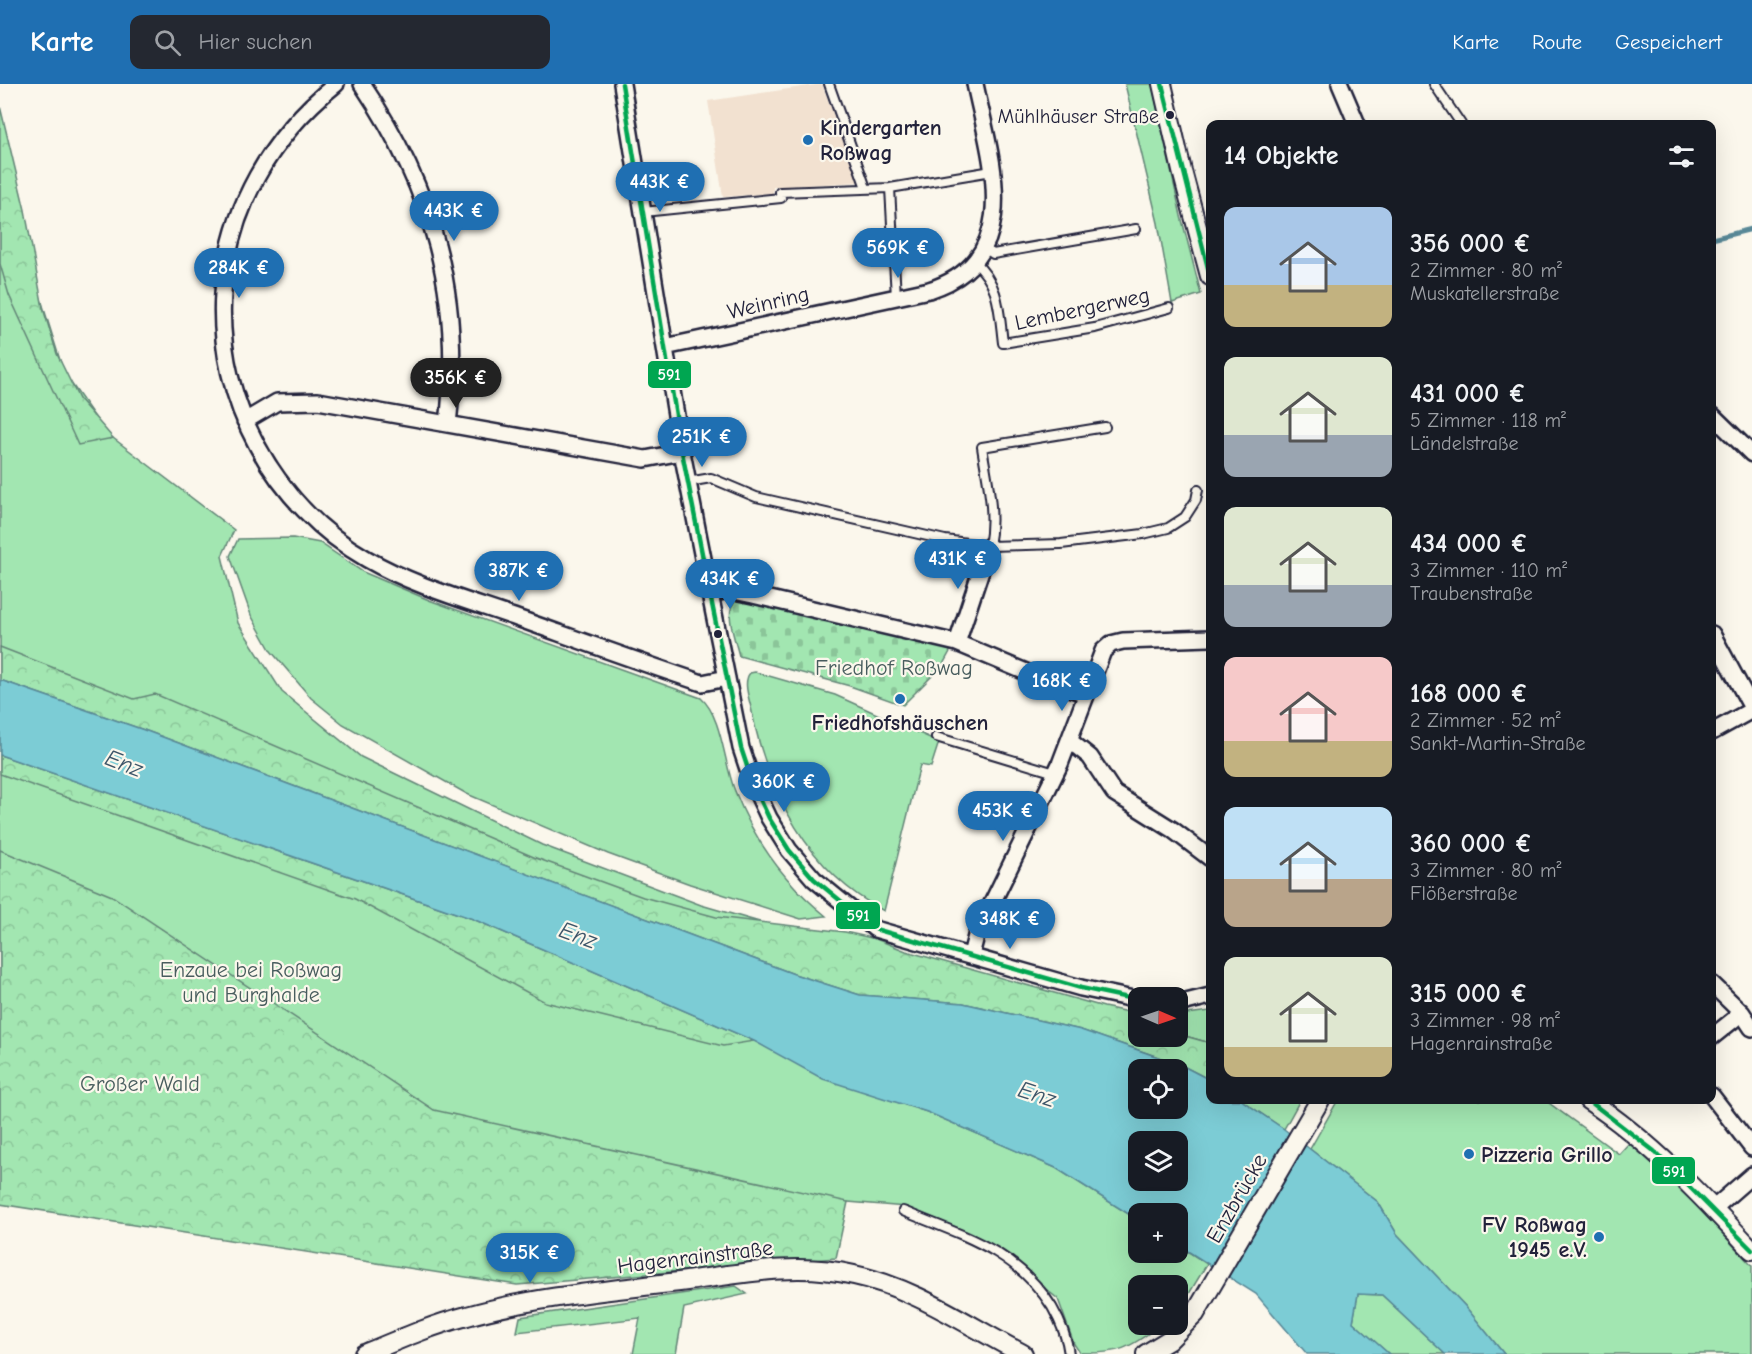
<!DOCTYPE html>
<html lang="de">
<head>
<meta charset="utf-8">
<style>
	:root { --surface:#171b24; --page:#242831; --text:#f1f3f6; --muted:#9ea1a6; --accent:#1f6fb2 }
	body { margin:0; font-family:"Comic Neue",sans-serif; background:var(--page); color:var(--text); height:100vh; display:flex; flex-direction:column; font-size:22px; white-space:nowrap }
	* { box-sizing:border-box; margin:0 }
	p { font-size:20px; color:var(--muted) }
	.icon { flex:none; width:33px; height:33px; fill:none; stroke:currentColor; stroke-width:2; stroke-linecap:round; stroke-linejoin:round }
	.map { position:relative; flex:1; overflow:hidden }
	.panel { position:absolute; left:1206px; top:36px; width:510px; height:984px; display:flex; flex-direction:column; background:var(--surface); border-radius:12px; box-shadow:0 6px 24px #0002 }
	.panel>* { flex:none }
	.needle { width:39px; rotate:92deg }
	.tools { position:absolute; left:1128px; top:903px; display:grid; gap:12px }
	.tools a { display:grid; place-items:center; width:60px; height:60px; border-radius:12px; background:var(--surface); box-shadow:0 6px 24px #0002; font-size:30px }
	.price { position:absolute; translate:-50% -51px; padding:0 14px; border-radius:21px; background:var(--accent); color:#fff; font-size:20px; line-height:39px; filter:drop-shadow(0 2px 3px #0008) }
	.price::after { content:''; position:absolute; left:50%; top:36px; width:18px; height:14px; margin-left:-9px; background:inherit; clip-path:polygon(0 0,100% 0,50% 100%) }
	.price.selected { background:#222; color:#fff }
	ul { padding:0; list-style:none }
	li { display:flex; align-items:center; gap:18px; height:150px; padding:0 18px }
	li span { display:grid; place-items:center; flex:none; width:168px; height:120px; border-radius:12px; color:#555 }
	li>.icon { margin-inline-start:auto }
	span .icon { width:72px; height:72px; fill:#fffc; stroke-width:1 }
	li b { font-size:26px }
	h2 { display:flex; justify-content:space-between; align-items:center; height:72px; padding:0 18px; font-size:26px }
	header { display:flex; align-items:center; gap:36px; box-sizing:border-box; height:84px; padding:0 30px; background:var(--accent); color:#fff }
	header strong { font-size:28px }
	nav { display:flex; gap:33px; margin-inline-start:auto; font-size:21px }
	.search { width:420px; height:54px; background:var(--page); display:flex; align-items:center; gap:15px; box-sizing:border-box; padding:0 21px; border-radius:12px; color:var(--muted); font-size:22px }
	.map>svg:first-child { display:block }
	.built { fill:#f2e1d0 }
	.green { fill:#a2e6b1; stroke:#628476; stroke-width:1.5 }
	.forest { fill:url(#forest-crowns); stroke:#628476; stroke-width:1.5 }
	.cemetery { fill:url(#cemetery-stones); stroke:#628476; stroke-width:1.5 }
	.water { fill:#7cccd5; stroke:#588897; stroke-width:1.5; fill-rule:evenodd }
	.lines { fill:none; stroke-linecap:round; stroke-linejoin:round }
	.stream { stroke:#588897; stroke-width:5 }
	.service-casing { stroke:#22223b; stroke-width:12 }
	.minor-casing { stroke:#22223b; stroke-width:20 }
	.tertiary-casing { stroke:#22223b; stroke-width:22 }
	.service { stroke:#fbf7ec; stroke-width:8 }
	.minor { stroke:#fbf7ec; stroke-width:15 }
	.tertiary { stroke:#fbf7ec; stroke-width:18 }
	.bus-1-casing { stroke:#fbf7ec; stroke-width:9 }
	.bus-1 { stroke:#00a651; stroke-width:4.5 }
	.bus-dot { fill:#22223b; stroke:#fbf7ec; stroke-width:2 }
	.poi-dot { fill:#1f6fb2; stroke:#fbf7ec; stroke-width:2 }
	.labels { text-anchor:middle; stroke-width:4.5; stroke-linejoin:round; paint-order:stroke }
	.bus-label { font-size:20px; fill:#22223b; stroke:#fbf7ec; text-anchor:end }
	.poi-label { font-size:22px; font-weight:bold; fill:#22223b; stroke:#fbf7ec; text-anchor:start }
	.street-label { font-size:22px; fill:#22223b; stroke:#fbf7ec }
	.park-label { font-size:22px; fill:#485d5e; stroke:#fbf7ec }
	.water-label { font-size:24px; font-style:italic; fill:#3d5569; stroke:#fbf7ec }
	.line-badge { stroke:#fbf7ec; stroke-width:2 }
	.badge-label { font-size:16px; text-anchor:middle; font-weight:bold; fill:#fff }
</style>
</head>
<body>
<header>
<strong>Karte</strong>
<div class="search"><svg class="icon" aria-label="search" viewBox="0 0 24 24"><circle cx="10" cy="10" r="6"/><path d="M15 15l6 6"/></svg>Hier suchen</div>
<nav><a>Karte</a><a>Route</a><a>Gespeichert</a></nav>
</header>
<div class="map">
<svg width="1752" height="1270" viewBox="0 0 1752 1270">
	<defs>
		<pattern id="forest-crowns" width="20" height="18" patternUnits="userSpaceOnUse" patternTransform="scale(1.5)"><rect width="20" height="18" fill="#a2e6b1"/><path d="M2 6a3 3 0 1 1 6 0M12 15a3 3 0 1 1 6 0" fill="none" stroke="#8bc599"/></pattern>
		<pattern id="cemetery-stones" width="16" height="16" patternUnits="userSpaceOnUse" patternTransform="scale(1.5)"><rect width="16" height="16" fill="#a2e6b1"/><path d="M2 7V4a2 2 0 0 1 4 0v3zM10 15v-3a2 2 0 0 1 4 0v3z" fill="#8bc599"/></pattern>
	</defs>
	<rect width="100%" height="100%" fill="#fbf7ec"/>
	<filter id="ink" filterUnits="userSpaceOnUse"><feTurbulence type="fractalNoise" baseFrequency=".0167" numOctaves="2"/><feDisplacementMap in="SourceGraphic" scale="12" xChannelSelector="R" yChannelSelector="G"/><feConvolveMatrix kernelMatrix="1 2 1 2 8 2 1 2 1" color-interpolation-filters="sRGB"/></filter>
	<g filter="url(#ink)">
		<path class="built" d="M822 0 859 98 773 103V109L723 113 708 17Z"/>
		<path class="green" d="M1125 0H1152L1181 132 1201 210 1172 219 1158 139Z
			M0 56 22 154 64 289 110 355 113 354 234 446 222 472 238 539 282 608 361 673 542 761 701 821 804 851 818 992 927 1028 1056 1084 1138 1136V1168H1178V1161L1207 1180 1181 1223 1178 1226V1202H1138V1240L1160 1241C1129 1265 1119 1270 1080 1269L1074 1260 1058 1215 1023 1187 906 1123 848 1118 0 1111Z
			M293 454 320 459 363 488 429 516 701 614C722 632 724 680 735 707 754 756 785 799 826 832L801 835 690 800 608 770 467 710 343 640 311 614 271 567 251 531 230 472 238 455Z
			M755 588 835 611 939 658 931 683 920 681 884 827C808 788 768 708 752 628 750 617 742 598 750 589Z
			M1210 927V959L1178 950 1179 931Z
			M1241 1016H1300L1284 1045Z
			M1338 1016H1551L1549 1019 1619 1070 1630 1058 1701 1126 1752 1182V1270H1504L1465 1222 1397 1150 1378 1118 1310 1065Z
			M736 1202 747 1210 684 1224 676 1270H633L640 1234 517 1248 520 1233Z
			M1358 1210 1382 1211 1445 1270H1389L1353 1238Z"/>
		<path class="forest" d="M0 22 25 126 43 224 57 270 79 315 113 354 78 361 9 211 0 180Z
			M0 563 134 615 155 610 536 774 643 813 716 833 845 848 876 855 906 867 1104 923 1138 930V952H1178V950L1210 959V996L1181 981 1081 946 963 919 860 911 794 890 144 646 0 596Z
			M0 671 473 835 754 957 723 962 545 918 355 815 0 690Z
			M0 766 112 812 434 1026 848 1118 836 1174 517 1201 0 1120Z"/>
		<path class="cemetery" d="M736 516H745L952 564 942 582 903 621 850 602 739 572C736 558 723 527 736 516Z"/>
		<path class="water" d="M0 596 144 646 794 890 860 911 963 919 1081 946 1181 981 1210 996V1016H1241L1284 1045 1378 1118 1397 1150 1465 1222 1504 1270H1445L1382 1211 1358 1210 1353 1238 1389 1270H1307L1256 1210 1178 1161V1130H1138V1136L1056 1084 927 1028 823 995 754 957 473 835 0 671ZM1138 986H1178V1024H1138ZM1138 1058H1178V1096H1138Z"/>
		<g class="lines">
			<path class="stream" d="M1712 155 1752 145"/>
			<g class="service-casing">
				<path id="service" d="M829 0 866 104
					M1434 0 1461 40
					M890 104 896 213
					M643 128 781 114 780 108 890 104 992 87
					M984 164 993 170 1136 145
					M974 178C1000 200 999 227 1003 259L1095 244 1169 224
					M688 398 711 394 756 413 945 456 989 462 1061 460 1143 450 1168 444 1185 433 1196 416 1198 406
					M989 462C996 429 987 396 982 363L1105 343
					M936 653 1055 689
					M903 1127C961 1151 1017 1166 1052 1223 1060 1237 1067 1253 1069 1270"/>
			</g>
			<g class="minor-casing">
				<path id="minor" d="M336 0C271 52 228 125 223 209 216 316 274 422 367 475 412 501 465 516 514 533 576 555 639 578 702 599L727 594
					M362 0C433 106 463 212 448 340
					M622 0 682 368 710 510 741 664 753 700 769 734 789 766 814 795 875 845 1081 904 1138 916
					M1340 0 1357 40
					M665 263 929 206C1027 175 990 73 975 0
					M1712 331 1752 370
					M245 337 277 318 318 317 645 375 682 368
					M710 510 729 506 753 511 957 559 1038 593 1086 610
					M1712 550 1752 624
					M957 559 989 462
					M1712 648 1752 626
					M1070 657 1090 673 1114 709 1173 746 1210 774
					M971 871 976 852 1060 680 1103 567 1111 560 1123 557 1210 554
					M1712 900 1742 929 1752 944
					M1178 920 1210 912
					M1712 953 1742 929
					M1712 1012 1752 1064
					M1713 1125 1752 1091"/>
			</g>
			<g class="tertiary-casing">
				<path id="tertiary" d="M1162 0 1182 87 1210 192
					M1588 1016C1650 1057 1702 1112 1752 1166
					M364 1270C398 1256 432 1241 467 1232 538 1212 614 1206 687 1197 743 1189 799 1178 854 1191 916 1204 968 1242 1023 1270
					M1146 1270 1169 1256 1195 1230 1320 1016"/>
			</g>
			<use href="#service" class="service"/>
			<use href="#minor" class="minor"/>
			<use href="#tertiary" class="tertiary"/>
			<g class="bus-1-casing">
				<path id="bus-1" d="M622 0 682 368 710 510 741 664 753 700 769 734 789 766 814 795 875 845 1081 904 1138 916
					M1162 0 1210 192
					M1588 1016 1654 1067 1752 1166"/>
			</g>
			<use href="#bus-1" class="bus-1"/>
		</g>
	</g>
	<g class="bus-dot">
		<circle cx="1170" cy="31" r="5"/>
		<circle cx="718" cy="550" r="5"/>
	</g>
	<g class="poi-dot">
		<circle cx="808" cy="56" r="6"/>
		<circle cx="900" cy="615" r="6"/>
		<circle cx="1469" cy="1070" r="6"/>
		<circle cx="1599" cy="1153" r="6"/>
	</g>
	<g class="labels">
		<g class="bus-label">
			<text x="1159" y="39">Mühlhäuser Straße</text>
		</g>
		<g class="poi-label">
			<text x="820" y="51">Kindergarten<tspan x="820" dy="25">Roßwag</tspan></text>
			<text x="900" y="646" text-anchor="middle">Friedhofshäuschen</text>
			<text x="1481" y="1078">Pizzeria Grillo</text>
			<text x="1587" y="1148" text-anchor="end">FV Roßwag<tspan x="1587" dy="25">1945 e.V.</tspan></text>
		</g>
		<g class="street-label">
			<text transform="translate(768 218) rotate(-13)" y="8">Weinring</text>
			<text transform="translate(1082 224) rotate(-12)" y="8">Lembergerweg</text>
			<text transform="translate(1236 1114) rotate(-60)" y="8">Enzbrücke</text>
			<text transform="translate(695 1172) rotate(-7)" y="8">Hagenrainstraße</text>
		</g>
		<g class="park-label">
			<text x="894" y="591">Friedhof Roßwag</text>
			<text x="251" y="893">Enzaue bei Roßwag<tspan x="251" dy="25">und Burghalde</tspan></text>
			<text x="140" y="1007">Großer Wald</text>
		</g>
		<g class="water-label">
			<text transform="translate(124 679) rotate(21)" y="8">Enz</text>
			<text transform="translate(578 851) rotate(20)" y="8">Enz</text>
			<text transform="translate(1037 1010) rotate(18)" y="8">Enz</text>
		</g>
	</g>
	<g class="line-badge">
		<rect x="647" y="276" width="45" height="29" rx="6" fill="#00a651"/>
		<rect x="835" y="817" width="46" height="29" rx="6" fill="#00a651"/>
		<rect x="1651" y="1072" width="45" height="29" rx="6" fill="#00a651"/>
	</g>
	<g class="badge-label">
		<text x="669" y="296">591</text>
		<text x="858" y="837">591</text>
		<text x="1674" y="1093">591</text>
	</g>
</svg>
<div class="tools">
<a><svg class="needle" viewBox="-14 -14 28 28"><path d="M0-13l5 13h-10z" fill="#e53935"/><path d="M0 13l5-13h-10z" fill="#9ea1a6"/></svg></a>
<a><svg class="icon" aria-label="locate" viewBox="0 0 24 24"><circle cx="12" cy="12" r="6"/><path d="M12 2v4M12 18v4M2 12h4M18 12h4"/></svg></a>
<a><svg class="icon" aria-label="layers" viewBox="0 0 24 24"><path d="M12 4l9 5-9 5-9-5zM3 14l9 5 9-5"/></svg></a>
<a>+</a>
<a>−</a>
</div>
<b class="price" style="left:660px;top:129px">443K €</b>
<b class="price" style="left:454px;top:158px">443K €</b>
<b class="price" style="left:898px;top:195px">569K €</b>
<b class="price" style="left:239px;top:215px">284K €</b>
<b class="price selected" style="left:456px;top:325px">356K €</b>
<b class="price" style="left:702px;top:384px">251K €</b>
<b class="price" style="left:958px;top:506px">431K €</b>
<b class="price" style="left:519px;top:518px">387K €</b>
<b class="price" style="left:730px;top:526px">434K €</b>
<b class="price" style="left:1062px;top:628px">168K €</b>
<b class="price" style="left:784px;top:729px">360K €</b>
<b class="price" style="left:1003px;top:758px">453K €</b>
<b class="price" style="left:1010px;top:866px">348K €</b>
<b class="price" style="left:530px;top:1200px">315K €</b>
<section class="panel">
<h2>14 Objekte<svg class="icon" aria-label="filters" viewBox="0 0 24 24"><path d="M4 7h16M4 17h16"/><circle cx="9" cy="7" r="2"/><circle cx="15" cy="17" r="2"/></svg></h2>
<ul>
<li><span style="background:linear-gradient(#a9c7e8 65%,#c2b280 0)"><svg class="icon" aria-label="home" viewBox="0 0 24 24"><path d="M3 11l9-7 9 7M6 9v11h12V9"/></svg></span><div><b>356 000 €</b><p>2 Zimmer · 80 m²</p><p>Muskatellerstraße</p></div></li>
<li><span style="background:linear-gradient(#dfe7d0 65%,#9aa5b1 0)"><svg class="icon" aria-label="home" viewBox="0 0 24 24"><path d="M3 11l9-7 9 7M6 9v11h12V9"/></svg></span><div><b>431 000 €</b><p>5 Zimmer · 118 m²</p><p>Ländelstraße</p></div></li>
<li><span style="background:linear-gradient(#dfe7d0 65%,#9aa5b1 0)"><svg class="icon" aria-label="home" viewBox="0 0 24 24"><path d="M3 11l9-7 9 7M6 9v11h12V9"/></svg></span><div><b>434 000 €</b><p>3 Zimmer · 110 m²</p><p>Traubenstraße</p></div></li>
<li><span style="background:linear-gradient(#f6c9c9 70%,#c2b280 0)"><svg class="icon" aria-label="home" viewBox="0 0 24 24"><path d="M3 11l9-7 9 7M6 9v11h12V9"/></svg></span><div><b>168 000 €</b><p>2 Zimmer · 52 m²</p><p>Sankt-Martin-Straße</p></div></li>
<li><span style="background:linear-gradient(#bfe0f5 60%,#b9a48a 0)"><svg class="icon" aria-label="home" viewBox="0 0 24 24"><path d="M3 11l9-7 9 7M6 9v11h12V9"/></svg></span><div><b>360 000 €</b><p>3 Zimmer · 80 m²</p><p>Flößerstraße</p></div></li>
<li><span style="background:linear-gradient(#dfe7d0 75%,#c2b280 0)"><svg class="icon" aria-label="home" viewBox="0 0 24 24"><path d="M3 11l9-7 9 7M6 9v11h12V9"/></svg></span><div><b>315 000 €</b><p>3 Zimmer · 98 m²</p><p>Hagenrainstraße</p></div></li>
</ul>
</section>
</div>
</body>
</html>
